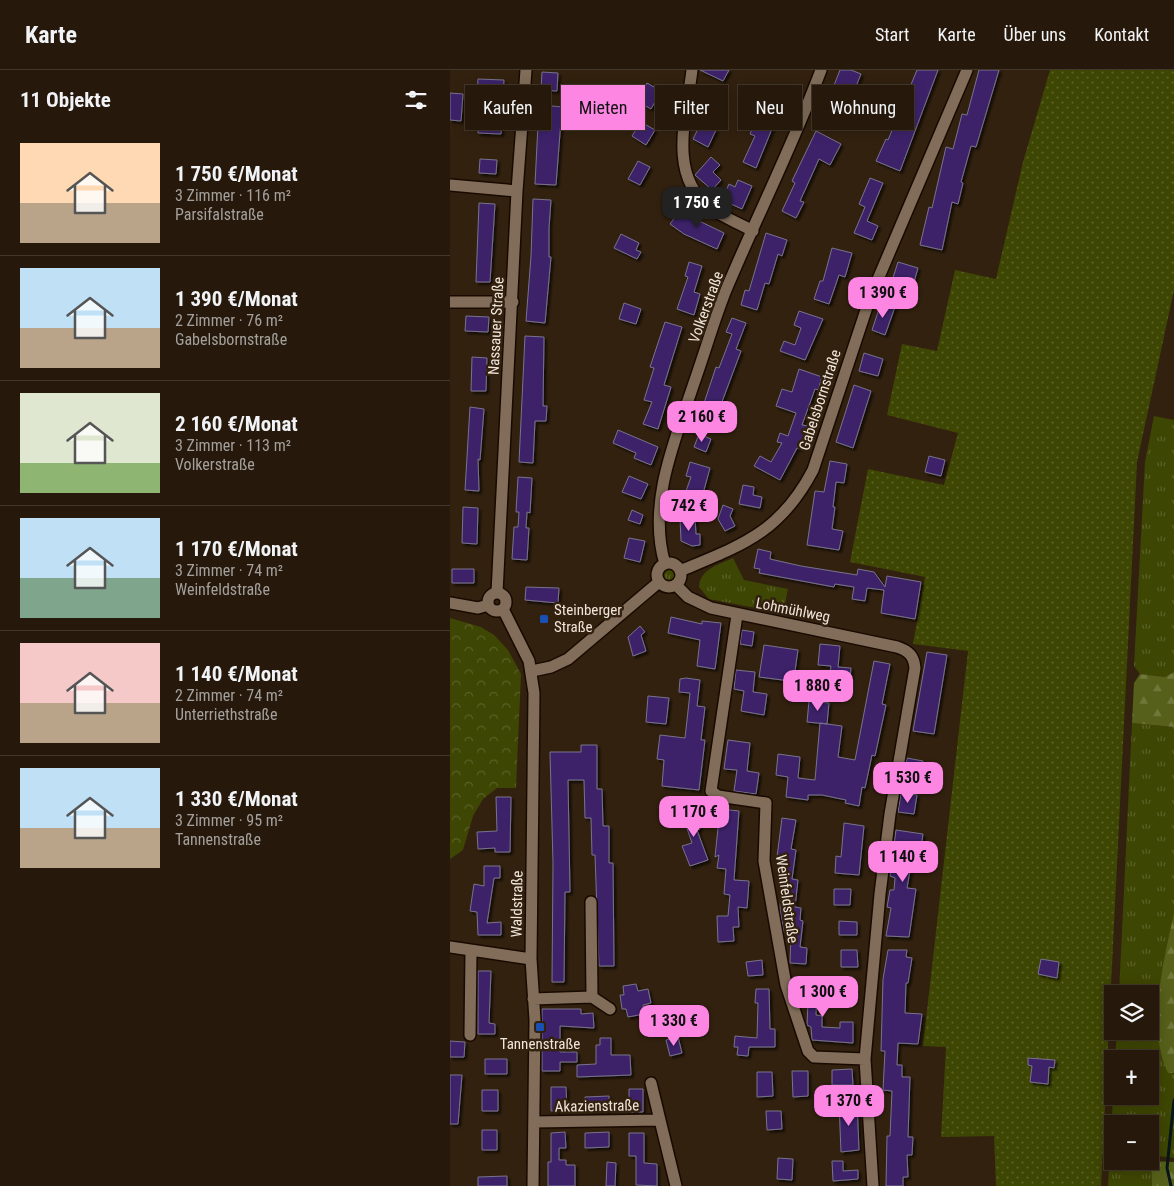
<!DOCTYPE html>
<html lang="de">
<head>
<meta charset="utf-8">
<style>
	:root { --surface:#26190b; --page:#2e2214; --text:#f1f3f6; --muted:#a4a09d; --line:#42382c; --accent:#fd86e3 }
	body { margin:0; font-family:"Roboto Condensed",sans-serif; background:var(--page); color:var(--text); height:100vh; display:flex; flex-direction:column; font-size:19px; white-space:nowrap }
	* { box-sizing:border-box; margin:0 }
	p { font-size:16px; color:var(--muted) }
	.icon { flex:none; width:28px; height:28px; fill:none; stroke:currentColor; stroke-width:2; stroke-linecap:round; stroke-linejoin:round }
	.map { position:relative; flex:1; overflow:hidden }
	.panel { display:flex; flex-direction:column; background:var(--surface); width:450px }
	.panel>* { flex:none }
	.guide { position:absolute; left:15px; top:15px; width:475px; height:45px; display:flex; gap:10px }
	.tools { position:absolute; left:654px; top:915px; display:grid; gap:10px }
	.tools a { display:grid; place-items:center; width:55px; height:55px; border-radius:0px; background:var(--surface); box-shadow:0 2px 12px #0003,0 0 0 1px var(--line); font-size:25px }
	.price { position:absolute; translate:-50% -42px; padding:0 11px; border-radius:10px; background:var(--accent); color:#111; font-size:16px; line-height:32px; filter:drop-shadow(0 1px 2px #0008) }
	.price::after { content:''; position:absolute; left:50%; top:30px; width:15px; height:11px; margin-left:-8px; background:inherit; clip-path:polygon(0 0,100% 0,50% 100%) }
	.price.active { background:#222; color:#fff }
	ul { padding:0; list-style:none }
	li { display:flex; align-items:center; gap:15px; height:125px; padding:0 20px }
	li+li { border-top:1px solid var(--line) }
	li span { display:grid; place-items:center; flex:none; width:140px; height:100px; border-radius:0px; color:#555 }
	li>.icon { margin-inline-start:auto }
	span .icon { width:60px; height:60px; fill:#fffc; stroke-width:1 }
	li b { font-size:21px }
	h2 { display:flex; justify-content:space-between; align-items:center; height:60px; padding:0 20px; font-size:21px }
	.pill { padding:0 18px; border-radius:0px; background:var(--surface); box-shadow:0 2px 12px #0003,0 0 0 1px var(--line); font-size:18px; line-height:45px }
	.pill.active { background:var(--accent); color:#111 }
	header { display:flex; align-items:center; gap:30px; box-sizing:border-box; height:70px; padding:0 25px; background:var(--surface); border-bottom:1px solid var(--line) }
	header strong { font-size:24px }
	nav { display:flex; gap:28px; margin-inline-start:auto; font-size:18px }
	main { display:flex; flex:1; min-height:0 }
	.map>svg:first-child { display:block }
	.grass { fill:url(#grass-tufts) }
	.forest { fill:url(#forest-firs) }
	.park { fill:url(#park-crowns) }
	.garden { fill:url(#garden-dots) }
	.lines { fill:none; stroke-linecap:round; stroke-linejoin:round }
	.stream { stroke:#061619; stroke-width:3 }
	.building { fill:#3d246a; stroke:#78728b; filter:url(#shadow) }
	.minor-casing { stroke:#190a00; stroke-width:14 }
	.minor { stroke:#816d59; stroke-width:11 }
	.transit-dot { fill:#1a4fb4; stroke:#32210f; stroke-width:2 }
	.labels { text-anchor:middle; stroke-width:5; stroke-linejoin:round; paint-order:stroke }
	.street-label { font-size:15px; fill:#f1e5da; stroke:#32210f }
	.poi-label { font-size:15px; fill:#f1e5da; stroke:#32210f; text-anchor:start }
</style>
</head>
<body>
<header>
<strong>Karte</strong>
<nav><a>Start</a><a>Karte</a><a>Über uns</a><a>Kontakt</a></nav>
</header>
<main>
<section class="panel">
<h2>11 Objekte<svg class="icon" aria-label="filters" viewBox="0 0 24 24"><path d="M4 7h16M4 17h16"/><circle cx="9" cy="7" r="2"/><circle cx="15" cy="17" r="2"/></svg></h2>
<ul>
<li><span style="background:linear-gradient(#ffd9b3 60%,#b9a48a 0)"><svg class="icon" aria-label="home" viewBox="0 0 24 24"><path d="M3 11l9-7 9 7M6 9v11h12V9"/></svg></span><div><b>1 750 €/Monat</b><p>3 Zimmer · 116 m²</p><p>Parsifalstraße</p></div></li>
<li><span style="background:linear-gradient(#bfe0f5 60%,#b9a48a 0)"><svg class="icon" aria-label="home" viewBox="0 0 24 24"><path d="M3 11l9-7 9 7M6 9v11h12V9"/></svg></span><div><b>1 390 €/Monat</b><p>2 Zimmer · 76 m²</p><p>Gabelsbornstraße</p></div></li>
<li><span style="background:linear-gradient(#dfe7d0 70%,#8fb573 0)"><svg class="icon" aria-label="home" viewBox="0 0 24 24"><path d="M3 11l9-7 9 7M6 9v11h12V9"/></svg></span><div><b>2 160 €/Monat</b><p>3 Zimmer · 113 m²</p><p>Volkerstraße</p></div></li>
<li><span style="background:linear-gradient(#bfe0f5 60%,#7fa58c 0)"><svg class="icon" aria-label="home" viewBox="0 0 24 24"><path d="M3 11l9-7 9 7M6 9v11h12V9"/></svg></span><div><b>1 170 €/Monat</b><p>3 Zimmer · 74 m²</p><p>Weinfeldstraße</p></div></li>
<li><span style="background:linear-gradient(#f6c9c9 60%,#b9a48a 0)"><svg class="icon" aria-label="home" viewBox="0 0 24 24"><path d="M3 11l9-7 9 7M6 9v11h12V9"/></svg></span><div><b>1 140 €/Monat</b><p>2 Zimmer · 74 m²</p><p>Unterriethstraße</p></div></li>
<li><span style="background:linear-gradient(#bfe0f5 60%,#b9a48a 0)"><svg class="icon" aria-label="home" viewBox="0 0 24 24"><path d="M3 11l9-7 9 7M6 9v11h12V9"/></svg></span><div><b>1 330 €/Monat</b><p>3 Zimmer · 95 m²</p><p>Tannenstraße</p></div></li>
</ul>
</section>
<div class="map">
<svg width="724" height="1116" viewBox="0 0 724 1116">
	<defs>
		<pattern id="grass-tufts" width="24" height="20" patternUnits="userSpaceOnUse" patternTransform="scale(1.25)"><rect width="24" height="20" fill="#3e4603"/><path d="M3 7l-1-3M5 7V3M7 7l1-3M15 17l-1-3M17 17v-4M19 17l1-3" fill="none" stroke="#5a6127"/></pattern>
		<pattern id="forest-firs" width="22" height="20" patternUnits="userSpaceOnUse" patternTransform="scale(1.25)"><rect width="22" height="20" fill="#56601a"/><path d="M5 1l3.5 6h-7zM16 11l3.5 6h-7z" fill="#6f773b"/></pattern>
		<pattern id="park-crowns" width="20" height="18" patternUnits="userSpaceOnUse" patternTransform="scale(1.25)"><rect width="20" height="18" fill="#3e4603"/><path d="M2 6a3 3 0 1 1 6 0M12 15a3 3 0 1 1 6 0" fill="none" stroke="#5a6127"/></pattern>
		<pattern id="garden-dots" width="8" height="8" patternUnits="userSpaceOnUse" patternTransform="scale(1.25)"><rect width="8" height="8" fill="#3e4603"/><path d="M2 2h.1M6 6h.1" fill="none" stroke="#5a6127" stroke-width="1.8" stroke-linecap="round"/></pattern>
		<filter id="shadow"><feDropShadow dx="2.5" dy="2.5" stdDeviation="1" flood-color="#0009"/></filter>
	</defs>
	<rect width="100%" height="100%" fill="#32210f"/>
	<path class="grass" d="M704 346 724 350V602L715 607 690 604 684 596 695 392Z
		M283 488 294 510 338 519 333 543 259 529 249 517C250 499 268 495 283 488Z
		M214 506a6 6 0 1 1 12 0a6 6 0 1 1-12 0Z
		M682 653 724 657V1088L700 1085V1054H662V1076L661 1070 663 1026H700V989H665L667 961H700V924H669Z
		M662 1089V1091H701L702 1116H658L659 1095Z"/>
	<path class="forest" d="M724 602V657L682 653 684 613 690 604 715 607Z
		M724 843V1003H718C696 958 714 890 724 843Z
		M701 1091 724 1092V1116H702Z"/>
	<path class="park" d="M0 548 31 557 44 565 58 580 71 604 66 718H47L33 729 23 746 13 780 0 789Z"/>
	<path class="garden" d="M600 0H724V220L687 392 651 1116H546L544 1066 491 1067 496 977 473 976 518 581 463 574 475 507 400 492 418 399 494 415 508 363 437 345 452 274 487 281 505 200 546 209 573 92Z"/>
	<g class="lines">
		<path class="stream" d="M721 1116 717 1098 724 1030"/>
	</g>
	<path class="building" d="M250 0H279L273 11Z
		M390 0H401L411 4 391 54 372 46Z
		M467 0H488L450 101 426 91 436 69 438 70Z
		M529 0H549L526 77 521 76 511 112 513 113 508 134 502 132 492 180 470 175 479 137 482 138 496 77 503 79 512 44 517 45Z
		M92 2 108 3 107 21 91 20Z
		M28 9 54 10 53 27 27 26Z
		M197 13 211 21 201 39 187 31Z
		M257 20 272 28 258 56 266 60 258 77 243 69 257 41 249 37Z
		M0 23 13 24 11 51 0 50Z
		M89 35 114 37 113 50H111L106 115 85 114Z
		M310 42 326 49 306 98 293 92 305 66 300 64Z
		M29 47 52 49 51 64 28 63Z
		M191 52 205 60 196 75 182 66Z
		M366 61 391 74 380 95 369 89 350 131 354 132 346 148 332 141 345 113 342 111Z
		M261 87 270 95 263 102 271 110 262 120 245 105Z
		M30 89 47 90 46 104 29 103Z
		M188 91 200 97 190 115 178 109Z
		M420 108 433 113 417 151 428 156 422 170 404 163 415 137 409 134Z
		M288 110 302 116 292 139 272 130 279 114 285 117Z
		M83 129 101 130 99 158V187H101L95 253 76 251 81 186Z
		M29 133 45 134 40 212H26Z
		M232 138 244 146 243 148 274 163 267 179 234 164 220 154Z
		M316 163 337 170 332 186 328 184 319 214 315 213 307 240 291 235 295 220 299 221Z
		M171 164 189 173 186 180 191 182 187 189 164 178Z
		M382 178 402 183 395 207 389 205 379 234 364 229 370 211H373Z
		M239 192 252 196 244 222 250 224 244 245 227 239 238 207 235 206Z
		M448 192 468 198 460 226 439 220Z
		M174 233 191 239 186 254 169 249Z
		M431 233 445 237 435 265 422 260Z
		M349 241 373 249 355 290 330 281 334 271 345 275 351 258 344 255Z
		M16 246 39 247 38 262 15 261Z
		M282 248 296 253 286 279 291 281 264 353 249 348 266 297 269 298 282 264 276 262Z
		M215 252 232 257 214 315 221 317 208 359 193 354 202 332 194 330 204 298 200 297Z
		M75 266 94 267 93 336H97L96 351H85L83 393 69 392Z
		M414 283 433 289 428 306 409 301Z
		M22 287 37 288 36 321H21Z
		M349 299 372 307 368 320 365 319 352 355 358 356 350 379 347 378 330 410 304 396 310 386 321 392 332 373 327 372 330 363 338 366 346 343 326 336 332 319 342 322Z
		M404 315 421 321 403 378 386 372Z
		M20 337 34 339 30 390 28 389 29 421 15 420Z
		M168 360 208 377 201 395 184 388 186 383 163 373Z
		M249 364 261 369 256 382 244 377Z
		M479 386 495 390 491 406 475 402Z
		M380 391 397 394 394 413 386 412 383 437H385L382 459 393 461 389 480 357 475 365 421 374 422Z
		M240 392 260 398 248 442 231 435 241 407 236 406Z
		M179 406 198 414 191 429 172 422Z
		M68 407 82 408 80 443 77 442 76 458H79L77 490 62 489 64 457H68L69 442H66Z
		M293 415 304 417 303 425 312 427 310 438 289 434Z
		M273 435 283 439 280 446 285 456 275 461 268 449Z
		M13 437 28 438 27 474 12 473Z
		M182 440 193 445 190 454 178 450Z
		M245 447 246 464H250V475L242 476 231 471 230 448Z
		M179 468 195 471 190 492 174 488Z
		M308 479 321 482 320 489 351 496 407 505 408 499 424 502 435 517 437 506 471 512 465 549 431 543 434 520 417 518 415 531 402 529 404 517 385 514 384 517 309 503 310 499 304 498Z
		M2 499H24V513H2Z
		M76 517 109 518 108 533 75 530Z
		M221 547 252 554V551L271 553 265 599 247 596 250 570 218 563Z
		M190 556 195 562 191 565 196 581 183 586 178 567Z
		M292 560 304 562 302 576 290 574Z
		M370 574 390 576 388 597 401 598 399 619 378 617 381 596 368 595Z
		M314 575 348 580 345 601 349 602 348 612 309 607Z
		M477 582 497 585 484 664 463 661Z
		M424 591 440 594 432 634 436 635 425 686 422 685 415 718 412 717 409 736 395 733 396 730 372 725H358V730L336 727 338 707 326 705 328 684 350 687 348 708 365 710 370 653 392 656 388 687 405 690Z
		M286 600 305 602 303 622 317 624 314 645 291 641 294 621 284 619Z
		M236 608 250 610 247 636 255 637 251 670H255L249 720 212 716 214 690 207 689 210 665 235 668 240 623 229 622 230 609Z
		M198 626 219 628 216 654 196 652Z
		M359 631 379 633 377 654 357 652Z
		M278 670 300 673 297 701 309 703 306 724 284 721 287 700 274 699Z
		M131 675H147V719H152L153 756H159V793H163L164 896H149L145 785H142L141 748H135L134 710H118L120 822H115L114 912H102L103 793 100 682H131Z
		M457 688 473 691 471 708 454 705Z
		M451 723 467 725 464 744 448 742Z
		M46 727H61L60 782H45V778L28 779 27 762 47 761Z
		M250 738 254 750 248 752 250 759 247 760 258 790 240 796 232 776 242 773 232 744Z
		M270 739 289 741 284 810 299 811 297 838 288 837 289 857H283L284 871 268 872 267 846H278L280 825 274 824 276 799 267 798 269 785 265 787Z
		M332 748 346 750 341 779 346 780 342 809 348 810 345 837 351 838 350 850 353 851 350 877 357 878 356 894 340 893 341 862H334L330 840 332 796 326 795Z
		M394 753 414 756 409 805 385 803 386 786 391 787Z
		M446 760 473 764 470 785 463 784 457 818 466 819 459 867 436 866 441 838 437 837 440 820H444L445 808 440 806Z
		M34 796H50V808H44L37 853 51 852V865H28L27 842 20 841 24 814 34 816Z
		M384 819H401L400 835H384Z
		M389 851 407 852V865H389Z
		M391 880H407L408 897H391Z
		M438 880H457L456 887 462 888 458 913H456L455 943 472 944 468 974 448 973 447 995H452V1007H460L458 1067H463L462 1085H457L458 1107H453V1116H436L437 1066H440L442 1021 433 1020 435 981H431L433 909Z
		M591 889 609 892 607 908 588 904Z
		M312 890 313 905 298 906 296 892Z
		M28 901H41L39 953 45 954V964H28Z
		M350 910 367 911 366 945 372 946V957L390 958V952H403V973L362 970 361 957 357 955 358 931 350 930Z
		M186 914 188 921 198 919 201 933 193 935 194 944 178 947 176 939H172L170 925H174L173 916Z
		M388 917 404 918V931L387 930Z
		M306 919H319L320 959H325V977H299L298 986 287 985 288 977H284L285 966 307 968 308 933H305Z
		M92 939H131V944L143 943 144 958 110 956V982H127V992H110V1001H92Z
		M228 967 232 983 220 986 216 970Z
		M150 968H161V985H180L181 1005 127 1007V995L146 994V975H150Z
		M0 971 15 972 14 987H0Z
		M578 988 605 990 604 998 599 997 598 1014 580 1012 582 996 578 995Z
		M35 989H57V1004H35Z
		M402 999 403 1015H382V1000Z
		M342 1001H358V1026L343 1027Z
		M307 1002H322L323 1026 307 1027Z
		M0 1005H12L8 1054H0Z
		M101 1017H116L117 1041H101Z
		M179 1019H193V1042H179Z
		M32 1020H48V1041H32Z
		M159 1026V1041H135V1027Z
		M407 1032 409 1080 391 1082 389 1033Z
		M316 1041H331L332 1059 317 1060Z
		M32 1060H47V1080H32Z
		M115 1062 116 1078H109V1090H116V1095H125V1116H98V1092H101V1063Z
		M159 1062V1077L135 1078V1063Z
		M179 1063H194V1093L207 1094V1116L186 1115V1086H179Z
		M328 1088 343 1089 342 1110 327 1109Z
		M382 1091H393V1101L408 1100V1109L383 1111Z
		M157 1092 166 1093 165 1116H156Z
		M57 1106V1116H28V1107Z"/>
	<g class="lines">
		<g class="minor-casing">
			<path id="minor" d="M242 0C237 44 217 104 259 137 272 147 289 153 303 161
				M0 115 67 121
				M0 232H63
				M207 505a12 12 0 1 1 24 0a12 12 0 1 1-24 0Z
				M215 494C197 434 225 370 244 313 255 282 264 250 276 220 307 146 343 75 371 0
				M230 501C292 475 330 463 363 400L420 228 517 0
				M226 515 238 527 261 538 447 577C459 581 464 586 465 598L440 744 430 824 415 989 423 1116
				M38 532a9 9 0 1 1 18 0a9 9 0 1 1-18 0Z
				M47 523 67 121 76 0
				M0 533 28 538 38 535
				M53 539 79 591 84 623 81 889 85 950 83 1116
				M287 545 261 721 268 726 316 733 314 791 336 915 358 981 364 987 415 989
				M82 601 101 597 118 589 209 512
				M141 832 142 927
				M0 877 81 889
				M83 929 142 927 160 939
				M20 965 21 881
				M201 1013 226 1116
				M84 1052 210 1050"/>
		</g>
		<use href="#minor" class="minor"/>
	</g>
	<g class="transit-dot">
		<rect x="89" y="544" width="10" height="10" rx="2.5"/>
		<rect x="85" y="952" width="10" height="10" rx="2.5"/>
	</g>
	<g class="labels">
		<g class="street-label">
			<text transform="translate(256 237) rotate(-70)" y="5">Volkerstraße</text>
			<text transform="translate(46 256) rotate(-87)" y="5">Nassauer Straße</text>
			<text transform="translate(370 330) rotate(-72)" y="5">Gabelsbornstraße</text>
			<text transform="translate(343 540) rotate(11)" y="5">Lohmühlweg</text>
			<text transform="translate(337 829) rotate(82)" y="5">Weinfeldstraße</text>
			<text transform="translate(67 834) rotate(-89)" y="5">Waldstraße</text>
			<text transform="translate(147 1036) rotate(-1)" y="5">Akazienstraße</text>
		</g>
		<g class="poi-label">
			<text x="104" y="545">Steinberger<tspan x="104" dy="17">Straße</tspan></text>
			<text x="90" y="979" text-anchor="middle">Tannenstraße</text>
		</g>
	</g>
</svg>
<div class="tools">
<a><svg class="icon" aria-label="layers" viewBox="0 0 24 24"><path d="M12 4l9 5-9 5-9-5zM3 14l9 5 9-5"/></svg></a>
<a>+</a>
<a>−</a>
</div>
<b class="price active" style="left:247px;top:159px">1 750 €</b>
<b class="price" style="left:433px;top:249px">1 390 €</b>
<b class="price" style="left:252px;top:373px">2 160 €</b>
<b class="price" style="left:239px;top:462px">742 €</b>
<b class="price" style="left:368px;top:642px">1 880 €</b>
<b class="price" style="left:458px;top:734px">1 530 €</b>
<b class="price" style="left:244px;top:768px">1 170 €</b>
<b class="price" style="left:453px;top:813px">1 140 €</b>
<b class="price" style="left:373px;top:948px">1 300 €</b>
<b class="price" style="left:224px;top:977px">1 330 €</b>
<b class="price" style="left:399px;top:1057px">1 370 €</b>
<div class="guide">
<a class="pill">Kaufen</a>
<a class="pill active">Mieten</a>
<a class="pill">Filter</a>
<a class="pill">Neu</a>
<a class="pill">Wohnung</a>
</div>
</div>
</main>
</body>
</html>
